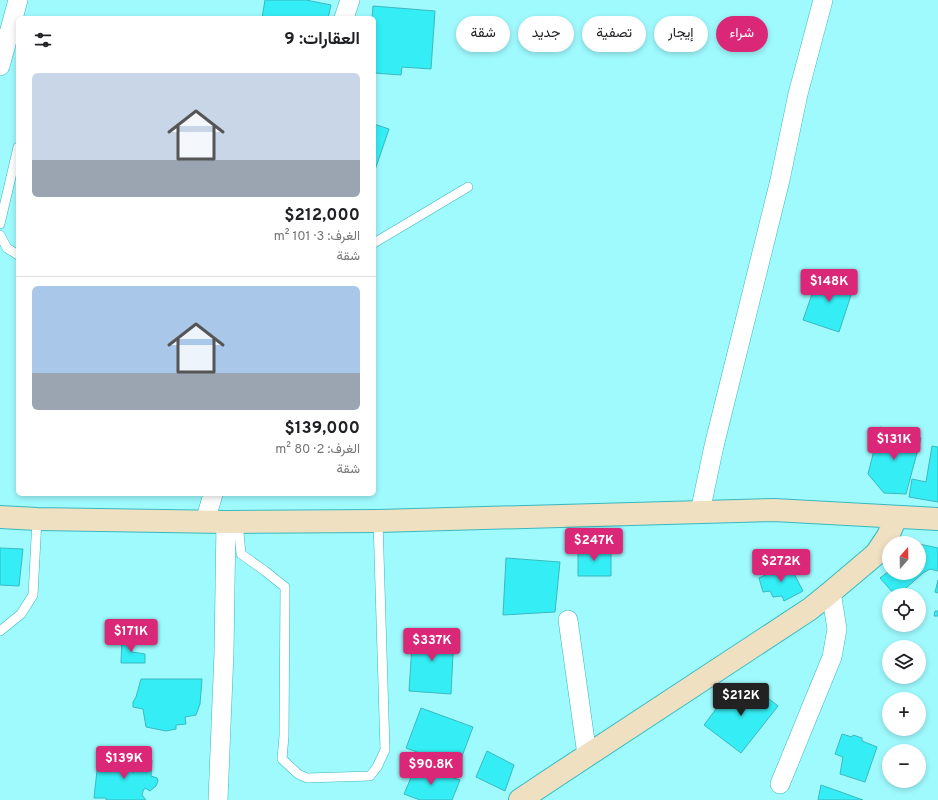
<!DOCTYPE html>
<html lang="ar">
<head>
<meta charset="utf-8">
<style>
	:root { --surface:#fff; --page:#f6f6f6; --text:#202124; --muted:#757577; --line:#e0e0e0; --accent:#db2777 }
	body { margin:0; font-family:Overpass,Vazirmatn,sans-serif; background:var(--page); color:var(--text); direction:rtl; height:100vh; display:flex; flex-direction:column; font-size:15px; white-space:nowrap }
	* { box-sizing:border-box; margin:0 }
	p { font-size:13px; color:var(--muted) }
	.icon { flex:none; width:22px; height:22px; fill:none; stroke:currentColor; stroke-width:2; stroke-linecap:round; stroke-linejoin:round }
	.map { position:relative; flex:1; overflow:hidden; direction:ltr }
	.details { position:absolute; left:16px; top:16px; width:360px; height:480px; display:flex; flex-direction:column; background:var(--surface); border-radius:6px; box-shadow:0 2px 6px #0003; direction:rtl }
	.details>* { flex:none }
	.hud { position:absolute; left:388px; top:16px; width:380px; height:36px; direction:rtl; display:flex; gap:8px }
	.needle { width:26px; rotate:20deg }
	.buttons { position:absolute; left:882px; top:536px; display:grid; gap:8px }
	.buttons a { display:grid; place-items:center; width:44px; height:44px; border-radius:50%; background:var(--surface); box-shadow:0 2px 6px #0003; font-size:20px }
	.price { position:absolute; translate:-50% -34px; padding:0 9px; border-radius:4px; background:var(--accent); color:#fff; font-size:13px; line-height:26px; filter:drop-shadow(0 1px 2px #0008) }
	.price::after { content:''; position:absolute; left:50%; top:24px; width:12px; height:9px; margin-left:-6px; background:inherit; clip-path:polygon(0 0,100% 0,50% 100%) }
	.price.current { background:#222; color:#fff }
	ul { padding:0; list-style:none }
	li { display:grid; align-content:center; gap:8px; height:212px; padding:0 16px }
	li+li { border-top:1px solid var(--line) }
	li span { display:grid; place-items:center; height:124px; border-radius:6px; color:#555 }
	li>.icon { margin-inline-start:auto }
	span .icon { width:72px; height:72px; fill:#fffc; stroke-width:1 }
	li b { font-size:17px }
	h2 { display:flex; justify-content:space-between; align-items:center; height:48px; padding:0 16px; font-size:17px }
	.tag { padding:0 14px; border-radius:18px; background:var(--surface); box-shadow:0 2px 6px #0003; font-size:14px; line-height:36px }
	.tag.current { background:var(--accent); color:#fff }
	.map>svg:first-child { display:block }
	.building { fill:#35eef5; stroke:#39babf }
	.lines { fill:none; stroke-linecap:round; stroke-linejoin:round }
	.lane-casing { stroke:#38b9bf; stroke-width:10 }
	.street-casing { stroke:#38b9bf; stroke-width:20 }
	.secondary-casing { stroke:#38b9bf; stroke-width:24 }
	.lane { stroke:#fff; stroke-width:9 }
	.street { stroke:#fff; stroke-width:19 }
	.secondary { stroke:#f0e0c2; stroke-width:22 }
</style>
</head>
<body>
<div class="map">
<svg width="938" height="800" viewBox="0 0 938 800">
	<rect width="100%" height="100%" fill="#9ffafe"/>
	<path class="building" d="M265 0H306L331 5 328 18H262Z
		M373 6 435 11 431 69 402 67 401 75 374 73V18H372Z
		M374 124 389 129 374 173Z
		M830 273 849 279 845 290 852 292 839 332 803 320 818 277 827 280Z
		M880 427 921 438 906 494 884 493 868 474Z
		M932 446 938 447V502L909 497 912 479 926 482Z
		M919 544 938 548V571L930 569 923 573 898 595H895L880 578 889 571V573H919Z
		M0 548 23 549 19 586 0 585Z
		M578 548H611V576H578Z
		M506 558 560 562 555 612 503 615Z
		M789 564 803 591 784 601 782 596 773 597 770 591 763 592 759 578Z
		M938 580V593L935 592Z
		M935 611H938V616H934Z
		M122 621 133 622 132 636 121 635Z
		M413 630 454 634 451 694 409 691Z
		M122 637 133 638 132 652 145 654V663H121Z
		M141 679H202L200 704 196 715 185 717 186 724 176 725V729L166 731 146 727 143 709 133 707V702L136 697Z
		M749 683 778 706 741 753 704 725 722 701 735 693 740 695Z
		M421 708 473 727 458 767 406 748Z
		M842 734 852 737 853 735 862 738V741L877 747 865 782 840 774 843 757 835 754Z
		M487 751 514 765 505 791 476 777Z
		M114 759H120L127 761 131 766 133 773 134 772 135 760H152L151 776 157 778 158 781 156 786 150 791 145 788 143 791 142 795 146 800H106V798H94L98 761 107 768Z
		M416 766 460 780 452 800H420L404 794Z
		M821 785 863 800H818Z"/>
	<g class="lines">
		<g class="lane-casing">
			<path id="lane" d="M0 224 18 147
				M0 235 7 248 18 255
				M374 243 468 187
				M238 522 241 554 265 571 285 587 284 736 282 759 298 774 307 778 370 776 377 767 385 750 378 521
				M0 631 21 614 33 595 37 519"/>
		</g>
		<g class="street-casing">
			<path id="street" d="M344 18 350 0
				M0 66 18 0
				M700 512 714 446 780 180 798 94 823 0
				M205 522 213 494
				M568 620 587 755
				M780 784 832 657 837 629 831 592
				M218 800 224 652 226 522"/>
		</g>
		<g class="secondary-casing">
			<path id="secondary" d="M0 517 37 519 226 522 378 521 774 510 938 519
				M520 800 559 774 810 609 831 592 876 554 888 536 896 517"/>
		</g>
		<use href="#lane" class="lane"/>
		<use href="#street" class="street"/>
		<use href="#secondary" class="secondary"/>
	</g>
</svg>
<div class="buttons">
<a><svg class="needle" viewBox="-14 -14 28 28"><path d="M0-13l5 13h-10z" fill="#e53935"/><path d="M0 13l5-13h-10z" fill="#757577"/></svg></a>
<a><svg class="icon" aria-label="locate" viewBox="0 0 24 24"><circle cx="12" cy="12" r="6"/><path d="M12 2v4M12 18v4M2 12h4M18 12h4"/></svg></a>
<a><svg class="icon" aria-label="layers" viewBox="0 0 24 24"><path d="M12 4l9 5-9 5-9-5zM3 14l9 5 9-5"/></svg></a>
<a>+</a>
<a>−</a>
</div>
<b class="price" style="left:829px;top:303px">$148K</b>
<b class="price" style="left:894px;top:461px">$131K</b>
<b class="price" style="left:594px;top:562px">$247K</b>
<b class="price" style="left:781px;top:583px">$272K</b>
<b class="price" style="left:131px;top:653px">$171K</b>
<b class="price" style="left:432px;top:662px">$337K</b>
<b class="price current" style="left:741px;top:717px">$212K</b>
<b class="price" style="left:124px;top:780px">$139K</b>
<b class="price" style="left:431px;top:786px">$90.8K</b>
<div class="hud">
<a class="tag current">شراء</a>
<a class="tag">إيجار</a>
<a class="tag">تصفية</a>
<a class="tag">جديد</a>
<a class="tag">شقة</a>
</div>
<section class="details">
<h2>العقارات: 9<svg class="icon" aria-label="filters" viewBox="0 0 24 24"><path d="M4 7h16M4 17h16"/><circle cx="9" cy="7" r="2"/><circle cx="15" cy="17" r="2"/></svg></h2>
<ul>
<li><span style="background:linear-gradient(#c9d6e8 70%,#9aa5b1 0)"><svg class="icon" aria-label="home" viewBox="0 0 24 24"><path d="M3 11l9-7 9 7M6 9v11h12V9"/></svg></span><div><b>$212,000</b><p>الغرف: 3 · 101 m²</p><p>شقة</p></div></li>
<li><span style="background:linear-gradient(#a9c7e8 70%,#9aa5b1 0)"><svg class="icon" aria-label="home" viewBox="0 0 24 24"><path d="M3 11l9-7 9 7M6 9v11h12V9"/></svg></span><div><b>$139,000</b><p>الغرف: 2 · 80 m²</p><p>شقة</p></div></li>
</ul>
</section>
</div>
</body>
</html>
